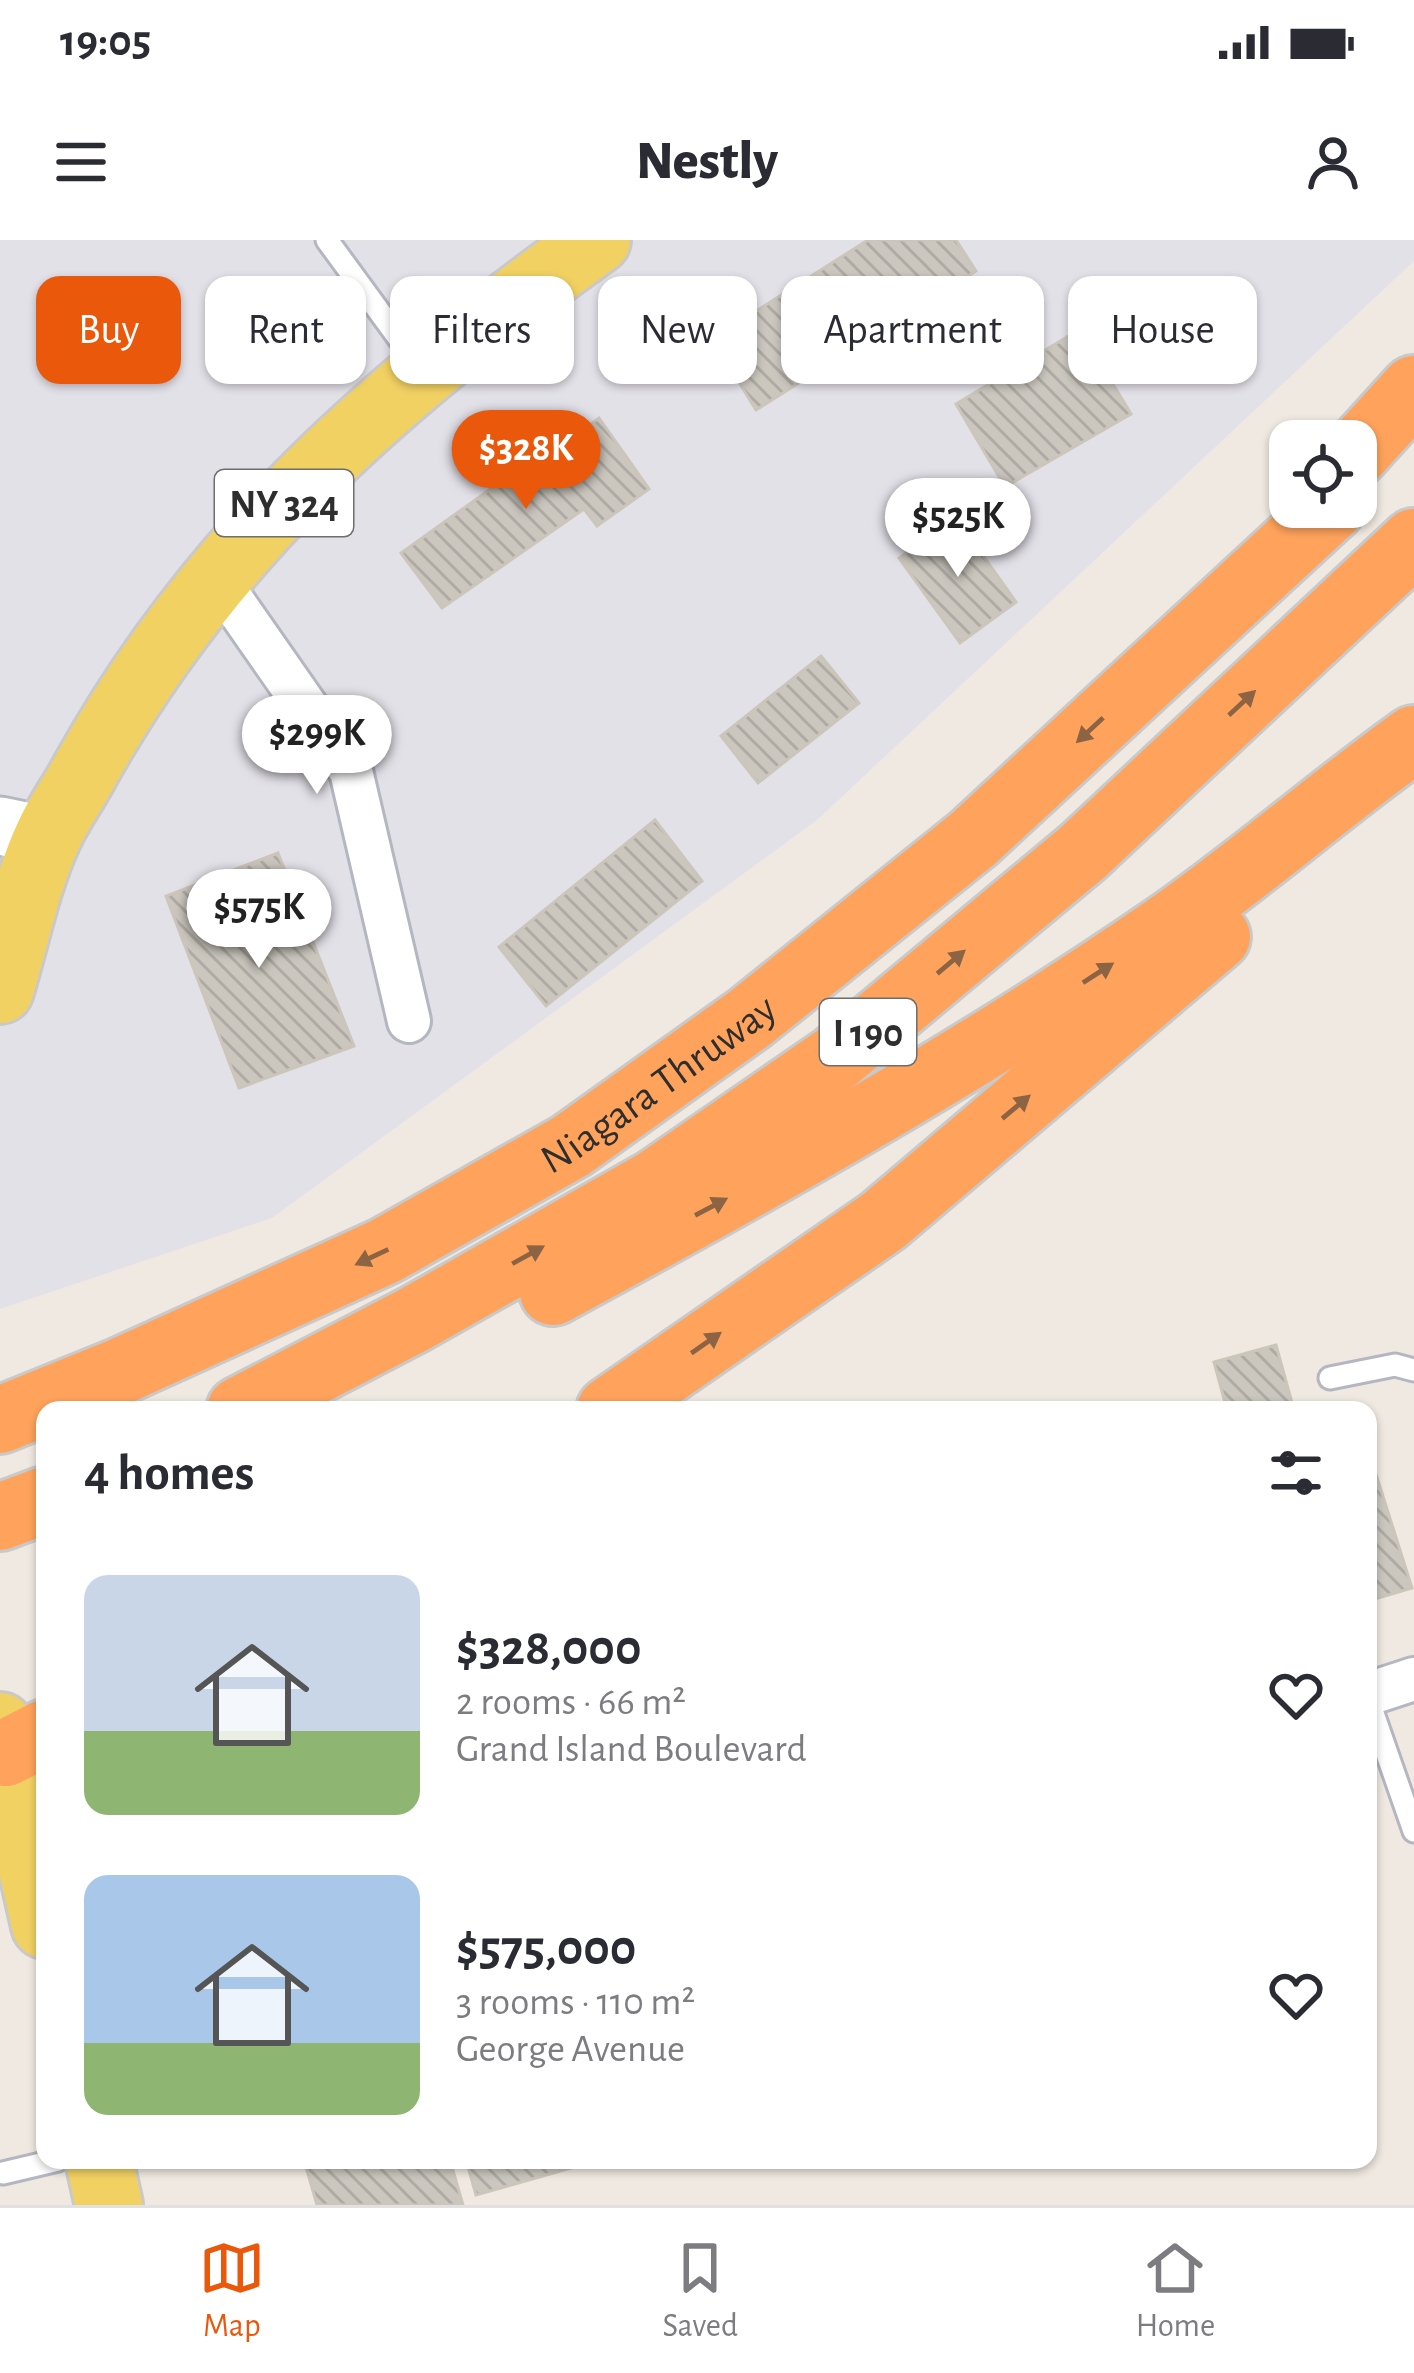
<!DOCTYPE html>
<html lang="en">
<head>
<meta charset="utf-8">
<style>
	:root { --surface:#fff; --page:#f2f2f3; --text:#2b2b33; --muted:#7c7c81; --line:#e1e1e2; --accent:#ea580c }
	body { margin:0; font-family:"Alegreya Sans",sans-serif; background:var(--page); color:var(--text); height:100vh; display:flex; flex-direction:column; font-size:45px; white-space:nowrap }
	* { box-sizing:border-box; margin:0 }
	p { font-size:39px; color:var(--muted) }
	.icon { flex:none; width:66px; height:66px; fill:none; stroke:currentColor; stroke-width:2; stroke-linecap:round; stroke-linejoin:round }
	.map { position:relative; flex:1; overflow:hidden }
	.sheet { position:absolute; left:36px; top:1161px; width:1341px; height:768px; display:flex; flex-direction:column; background:var(--surface); border-radius:24px; box-shadow:0 3px 9px #0004 }
	.sheet>* { flex:none }
	.hud { position:absolute; left:36px; top:36px; width:1344px; height:108px; display:flex; gap:24px }
	.buttons { position:absolute; left:1269px; top:180px; display:grid; gap:24px }
	.buttons a { display:grid; place-items:center; width:108px; height:108px; border-radius:24px; background:var(--surface); box-shadow:0 3px 9px #0004; font-size:60px }
	.price { position:absolute; translate:-50% -102px; padding:0 27px; border-radius:42px; background:#fff; color:#222; font-size:39px; line-height:78px; filter:drop-shadow(0 3px 6px #0008) }
	.price::after { content:''; position:absolute; left:50%; top:72px; width:36px; height:27px; margin-left:-18px; background:inherit; clip-path:polygon(0 0,100% 0,50% 100%) }
	.price.current { background:var(--accent); color:#fff }
	ul { padding:0; list-style:none }
	li { display:flex; align-items:center; gap:36px; height:300px; padding:0 48px }
	li span { display:grid; place-items:center; flex:none; width:336px; height:240px; border-radius:24px; color:#555 }
	li>.icon { margin-inline-start:auto }
	span .icon { width:144px; height:144px; fill:#fffc; stroke-width:1 }
	li b { font-size:51px }
	h2 { display:flex; justify-content:space-between; align-items:center; height:144px; padding:0 48px; font-size:51px }
	.pill { padding:0 42px; border-radius:24px; background:var(--surface); box-shadow:0 3px 9px #0004; font-size:42px; line-height:108px }
	.pill.current { background:var(--accent); color:#fff }
	.status { display:flex; justify-content:space-between; align-items:center; height:84px; padding:0 60px; background:var(--surface); direction:ltr }
	.status svg { height:33px; fill:currentColor }
	header { display:flex; justify-content:space-between; align-items:center; height:156px; padding:0 48px; background:var(--surface); font-size:54px; font-weight:800 }
	.menu { display:flex; justify-content:space-around; align-items:center; height:168px; border-top:3px solid var(--line); background:var(--surface); font-size:33px; color:var(--muted) }
	.menu a { display:grid; justify-items:center; gap:6px }
	.menu .current { color:var(--accent) }
	.map>svg:first-child { display:block }
	.industrial { fill:#e3e1e8 }
	.building { fill:url(#building-back-hatch); stroke:#cbc5ba; stroke-width:3 }
	.lines { fill:none; stroke-linecap:round; stroke-linejoin:round }
	.service-casing { stroke:#b4b7c1; stroke-width:27 }
	.minor-casing { stroke:#b4b7c1; stroke-width:48 }
	.secondary-casing { stroke:#b4b7c1; stroke-width:63 }
	.primary-casing { stroke:#c9c9c9; stroke-width:72 }
	.motorway-casing { stroke:#c9c9c9; stroke-width:72 }
	.service { stroke:#fff; stroke-width:21 }
	.minor { stroke:#fff; stroke-width:42 }
	.secondary { stroke:#fff; stroke-width:57 }
	.primary { stroke:#f2d163; stroke-width:66 }
	.motorway { stroke:#ffa35c; stroke-width:66 }
	.oneway { fill:#8c6343 }
	.labels { text-anchor:middle; stroke-width:9; stroke-linejoin:round; paint-order:stroke }
	.shield { fill:#fff; stroke:#6d6d6d; stroke-width:3 }
	.shield-label { font-size:39px; font-weight:bold; fill:#2e2e2e }
	.street-label { font-size:42px; fill:#2e2e2e; stroke:#fff }
</style>
</head>
<body>
<div class="status"><b>19:05</b><svg viewBox="0 0 49 12"><path d="M0 12V9h3v3zM5 12V6h3v6zM10 12V3h3v9zM15 12V0h3v12zM26 1h20v11H26zM47 4h2v5h-2z"/></svg></div>
<header><svg class="icon" aria-label="menu" viewBox="0 0 24 24"><path d="M4 6h16M4 12h16M4 18h16"/></svg>Nestly<svg class="icon" aria-label="person" viewBox="0 0 24 24"><circle cx="12" cy="8" r="4"/><path d="M4 21q1-7 8-7t8 7"/></svg></header>
<div class="map">
<svg width="1414" height="1965" viewBox="0 0 1414 1965">
	<defs>
		<pattern id="building-back-hatch" width="6" height="6" patternUnits="userSpaceOnUse" patternTransform="scale(3)"><rect width="6" height="6" fill="#cbc7bf"/><path d="M-1 5l2 2M0 0l6 6M5-1l2 2" fill="none" stroke="#afaba4"/></pattern>
	</defs>
	<rect width="100%" height="100%" fill="#efe9e1"/>
	<path class="industrial" d="M0 0H1414V21L817 580 272 978 0 1069Z"/>
	<path class="building" d="M868 0H956L976 31 756 170 712 99Z
		M1080 89 1131 174 1005 247 956 164Z
		M599 178 649 249 597 286 584 269 442 368 401 313 545 210 549 215Z
		M956 277 1016 362 960 403 899 318Z
		M821 416 859 463 758 543 721 496Z
		M655 580 702 641 546 766 499 707Z
		M278 613 354 806 239 848 166 656Z
		M1276 1105 1294 1170H1227L1214 1122Z
		M1368 1209 1412 1348 1368 1361Z
		M304 1920H450L463 1965H317Z
		M466 1920H599L476 1955Z"/>
	<g class="lines">
		<g class="service-casing">
			<path id="service" d="M327 0 422 130
				M1330 1138 1395 1125 1414 1130
				M1368 1459 1414 1591
				M3 1933 58 1920"/>
		</g>
		<g class="minor-casing">
			<path id="minor" d="M215 336 351 531 409 781
				M1368 1454 1414 1439"/>
		</g>
		<g class="secondary-casing">
			<path id="secondary" d="M0 586 48 596"/>
		</g>
		<g class="primary-casing">
			<path id="primary" d="M0 750C15 701 27 640 49 594 59 572 74 552 85 531 212 302 387 151 597 0
				M0 1486 45 1685
				M99 1920 109 1965"/>
		</g>
		<g class="motorway-casing">
			<g id="motorway">
				<path d="M1356 213 1414 149"/>
				<path d="M553 1052C762 939 970 823 1166 688 1251 629 1330 559 1414 499"/>
				<path d="M240 1170 415 1079 655 943 836 818 1083 612 1414 302"/>
				<path d="M610 1170 883 981 1217 697"/>
				<path id="s1" d="M0 1180 121 1131 385 1011 571 906 750 778 973 599 1332 267"/>
				<path d="M0 1277 45 1260"/>
				<path d="M6 1513 45 1493"/>
			</g>
		</g>
		<use href="#service" class="service"/>
		<use href="#minor" class="minor"/>
		<use href="#secondary" class="secondary"/>
		<use href="#primary" class="primary"/>
		<use href="#motorway" class="motorway"/>
	</g>
	<defs><path id="oneway-solid" d="M-6-.8H1V-3.2L6.5 0L1 3.2V.8H-6Z" transform="scale(3)"/></defs>
	<g class="oneway">
		<use href="#oneway-solid" transform="translate(1242 463) rotate(-43)"/>
		<use href="#oneway-solid" transform="translate(1090 490) rotate(137)"/>
		<use href="#oneway-solid" transform="translate(951 722) rotate(-40)"/>
		<use href="#oneway-solid" transform="translate(1098 733) rotate(-33)"/>
		<use href="#oneway-solid" transform="translate(1016 867) rotate(-40)"/>
		<use href="#oneway-solid" transform="translate(711 967) rotate(-28)"/>
		<use href="#oneway-solid" transform="translate(528 1015) rotate(-29)"/>
		<use href="#oneway-solid" transform="translate(372 1017) rotate(155)"/>
		<use href="#oneway-solid" transform="translate(706 1103) rotate(-35)"/>
	</g>
	<g class="labels">
		<g class="shield">
			<rect x="215" y="230" width="138" height="66" rx="9"/>
			<rect x="820" y="759" width="96" height="66" rx="9"/>
		</g>
		<g class="shield-label">
			<text x="284" y="277">NY 324</text>
			<text x="868" y="806">I 190</text>
		</g>
		<g class="street-label">
			<text dy="15" stroke="none"><textPath href="#s1" startOffset="741">Niagara Thruway</textPath></text>
		</g>
	</g>
</svg>
<div class="buttons">
<a><svg class="icon" aria-label="locate" viewBox="0 0 24 24"><circle cx="12" cy="12" r="6"/><path d="M12 2v4M12 18v4M2 12h4M18 12h4"/></svg></a>
</div>
<b class="price current" style="left:526px;top:272px">$328K</b>
<b class="price" style="left:958px;top:340px">$525K</b>
<b class="price" style="left:317px;top:557px">$299K</b>
<b class="price" style="left:259px;top:731px">$575K</b>
<div class="hud">
<a class="pill current">Buy</a>
<a class="pill">Rent</a>
<a class="pill">Filters</a>
<a class="pill">New</a>
<a class="pill">Apartment</a>
<a class="pill">House</a>
</div>
<section class="sheet">
<h2>4 homes<svg class="icon" aria-label="filters" viewBox="0 0 24 24"><path d="M4 7h16M4 17h16"/><circle cx="9" cy="7" r="2"/><circle cx="15" cy="17" r="2"/></svg></h2>
<ul>
<li><span style="background:linear-gradient(#c9d6e8 65%,#8fb573 0)"><svg class="icon" aria-label="home" viewBox="0 0 24 24"><path d="M3 11l9-7 9 7M6 9v11h12V9"/></svg></span><div><b>$328,000</b><p>2 rooms · 66 m²</p><p>Grand Island Boulevard</p></div><svg class="icon" aria-label="heart" viewBox="0 0 24 24"><path d="M12 20l-8-8c-3-5 5-10 8-4 3-6 11-1 8 4z"/></svg></li>
<li><span style="background:linear-gradient(#a9c7e8 70%,#8fb573 0)"><svg class="icon" aria-label="home" viewBox="0 0 24 24"><path d="M3 11l9-7 9 7M6 9v11h12V9"/></svg></span><div><b>$575,000</b><p>3 rooms · 110 m²</p><p>George Avenue</p></div><svg class="icon" aria-label="heart" viewBox="0 0 24 24"><path d="M12 20l-8-8c-3-5 5-10 8-4 3-6 11-1 8 4z"/></svg></li>
</ul>
</section>
</div>
<nav class="menu">
<a class="current"><svg class="icon" aria-label="map" viewBox="0 0 24 24"><path d="M3 6l6-2 6 2 6-2v14l-6 2-6-2-6 2zM9 4v14M15 6v14"/></svg>Map</a>
<a><svg class="icon" aria-label="saved" viewBox="0 0 24 24"><path d="M7 4h10v16l-5-4-5 4z"/></svg>Saved</a>
<a><svg class="icon" aria-label="home" viewBox="0 0 24 24"><path d="M3 11l9-7 9 7M6 9v11h12V9"/></svg>Home</a>
</nav>
</body>
</html>
